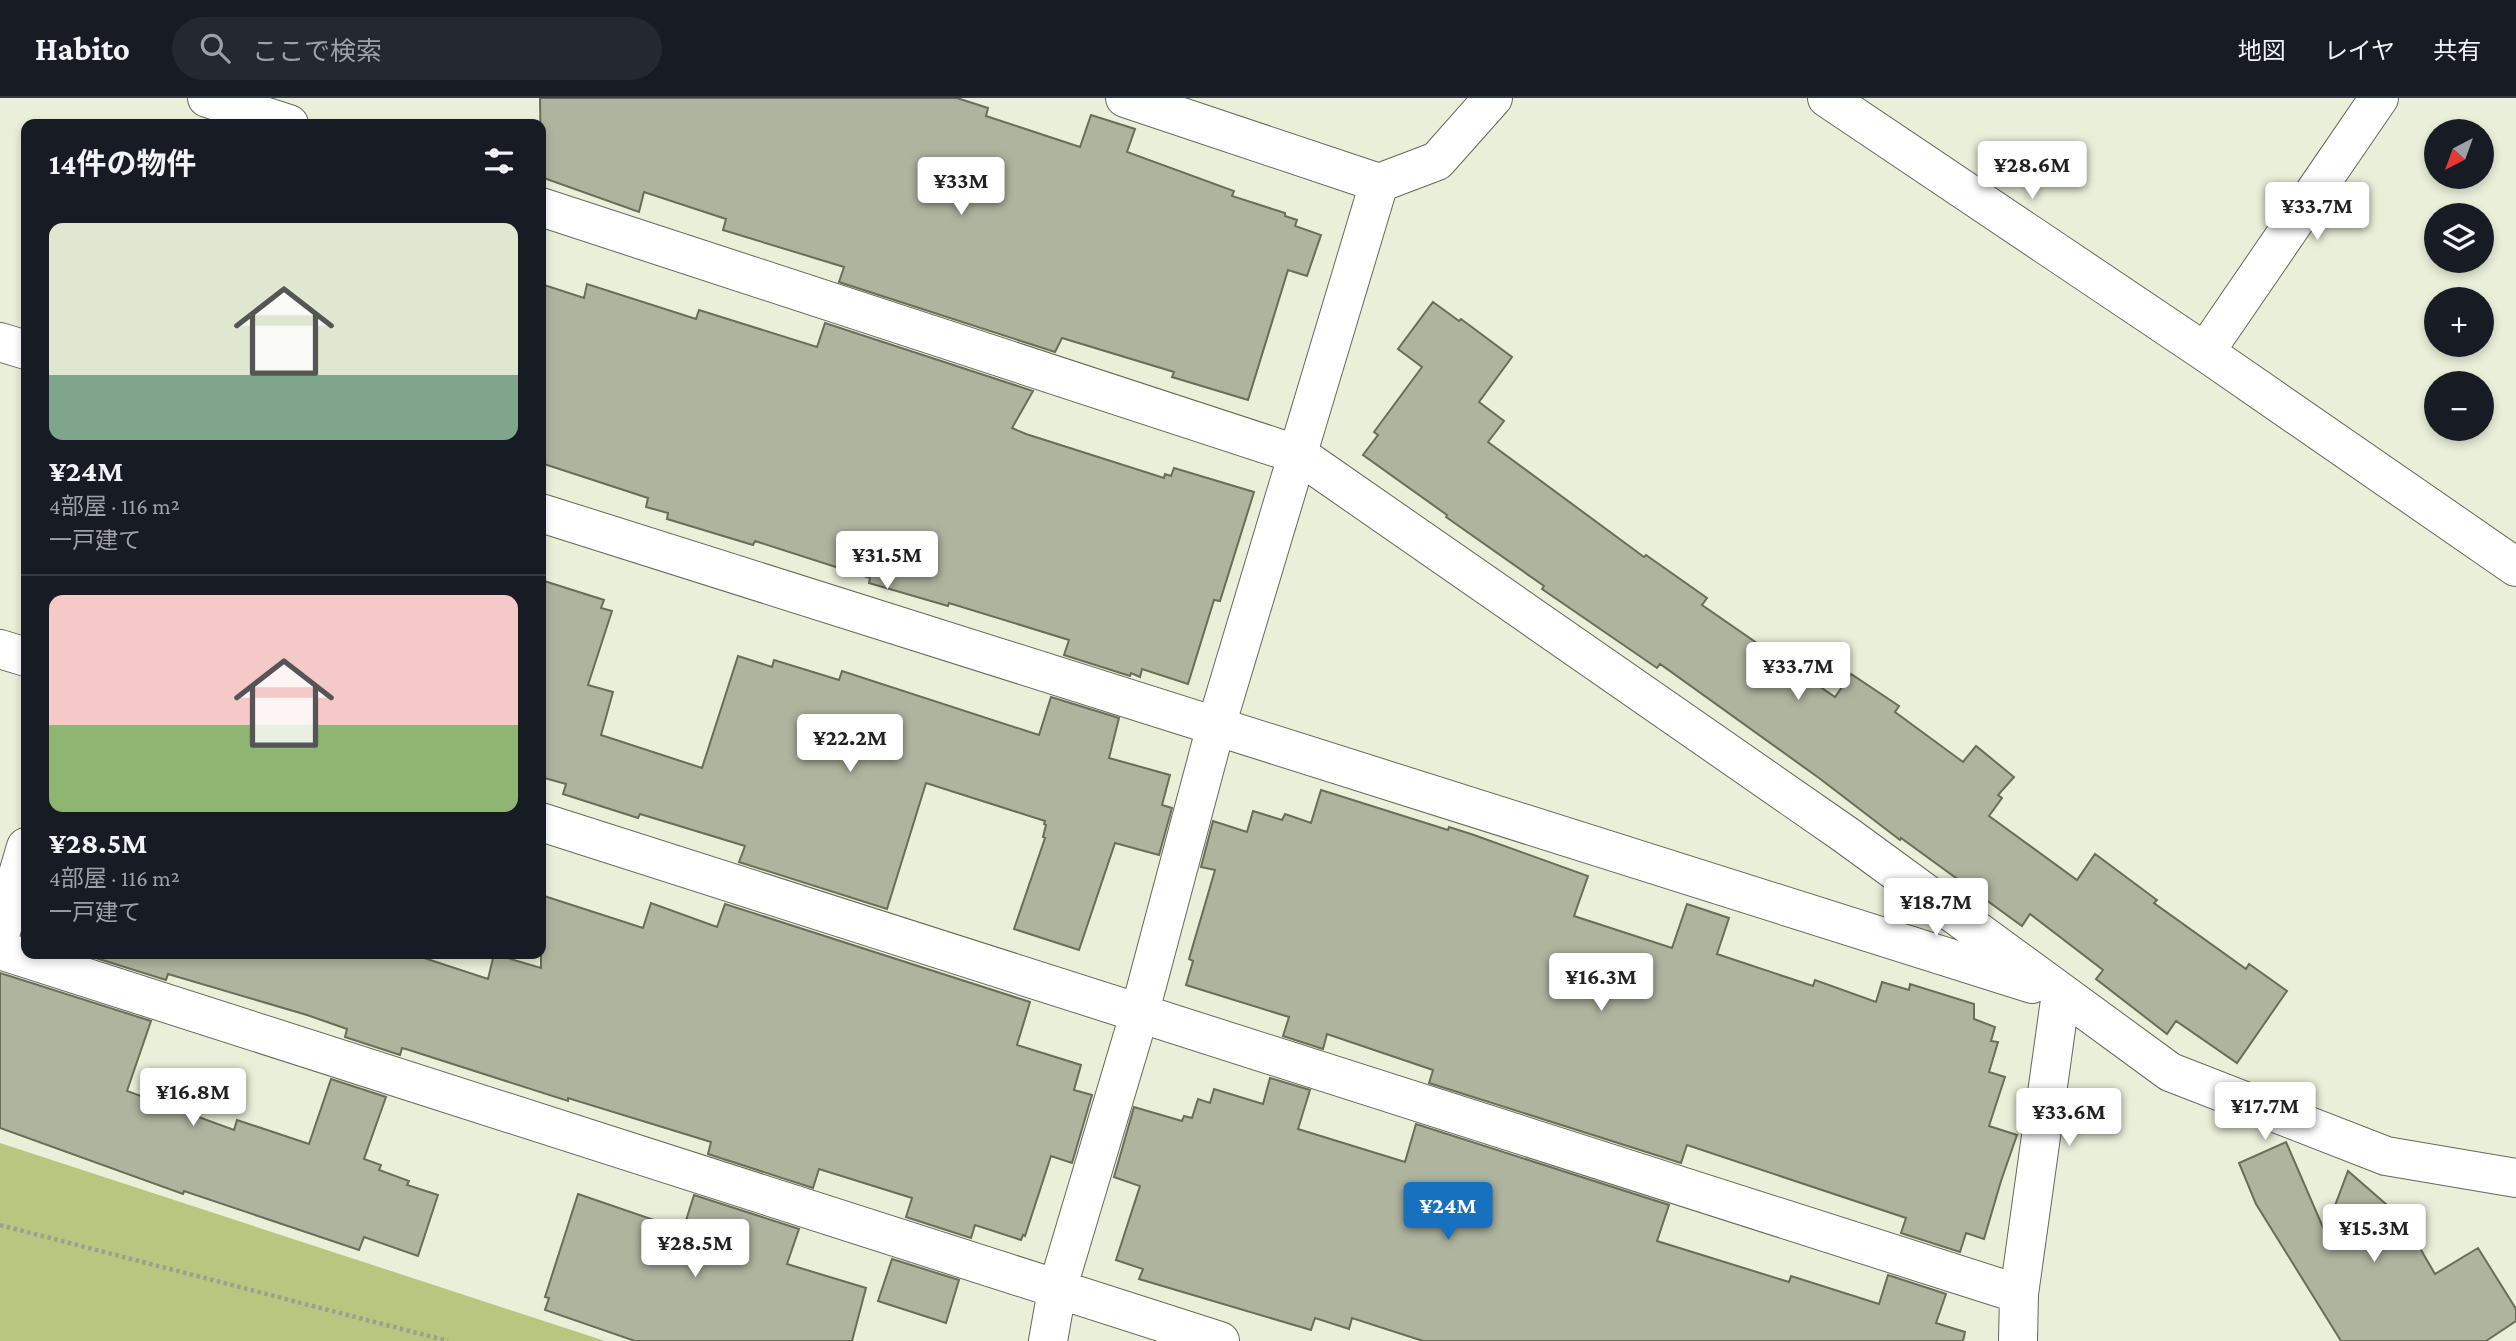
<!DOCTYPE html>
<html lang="ja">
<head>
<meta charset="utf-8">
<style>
	:root { --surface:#171b24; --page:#242831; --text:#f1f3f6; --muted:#9ea1a6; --line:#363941; --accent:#1871be }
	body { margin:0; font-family:"Crimson Pro","Noto Sans JP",serif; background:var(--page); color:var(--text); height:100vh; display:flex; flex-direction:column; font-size:26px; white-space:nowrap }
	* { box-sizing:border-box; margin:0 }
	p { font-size:23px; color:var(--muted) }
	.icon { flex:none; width:38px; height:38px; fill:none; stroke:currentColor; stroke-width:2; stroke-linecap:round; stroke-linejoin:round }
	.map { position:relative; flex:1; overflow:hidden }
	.panel { position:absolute; left:21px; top:21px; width:525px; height:840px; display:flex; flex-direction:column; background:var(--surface); border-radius:14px; box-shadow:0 4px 10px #0003 }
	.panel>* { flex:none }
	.needle { width:46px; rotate:221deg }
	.tools { position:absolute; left:2424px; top:21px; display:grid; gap:14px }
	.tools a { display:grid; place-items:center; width:70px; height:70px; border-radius:50%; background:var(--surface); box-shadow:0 4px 10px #0003; font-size:35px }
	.price { position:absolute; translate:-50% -60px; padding:0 16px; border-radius:7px; background:#fff; color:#222; font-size:23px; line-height:46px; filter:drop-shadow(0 2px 4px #0008) }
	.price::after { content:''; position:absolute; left:50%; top:42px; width:21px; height:16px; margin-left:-10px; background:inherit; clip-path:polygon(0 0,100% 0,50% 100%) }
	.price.active { background:var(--accent); color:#fff }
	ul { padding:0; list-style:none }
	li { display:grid; align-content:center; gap:14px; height:371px; padding:0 28px }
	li+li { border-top:2px solid var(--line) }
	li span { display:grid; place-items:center; height:217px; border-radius:14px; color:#555 }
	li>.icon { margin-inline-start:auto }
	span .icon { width:126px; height:126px; fill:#fffc; stroke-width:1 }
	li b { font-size:30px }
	h2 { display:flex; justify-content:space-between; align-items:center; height:84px; padding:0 28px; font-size:30px }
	header { display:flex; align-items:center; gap:42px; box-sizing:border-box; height:98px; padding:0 35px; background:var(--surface); border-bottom:2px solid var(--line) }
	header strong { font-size:33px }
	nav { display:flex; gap:38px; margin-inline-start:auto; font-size:24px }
	.search { width:490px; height:63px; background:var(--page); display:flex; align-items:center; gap:18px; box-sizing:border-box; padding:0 24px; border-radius:38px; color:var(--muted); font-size:26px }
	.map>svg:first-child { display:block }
	.green { fill:#b7c77f }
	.building { fill:#afb49f; stroke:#696d5a; stroke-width:2 }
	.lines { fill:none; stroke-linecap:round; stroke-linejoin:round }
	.street-casing { stroke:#656a56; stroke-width:40 }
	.path { stroke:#9b9f8f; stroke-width:4.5; stroke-dasharray:3.5 3.5; stroke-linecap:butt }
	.street { stroke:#fff; stroke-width:38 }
</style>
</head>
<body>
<header>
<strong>Habito</strong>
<div class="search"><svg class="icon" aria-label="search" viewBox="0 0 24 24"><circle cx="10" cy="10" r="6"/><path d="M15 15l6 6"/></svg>ここで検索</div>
<nav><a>地図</a><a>レイヤ</a><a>共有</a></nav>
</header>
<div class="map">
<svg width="2516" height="1243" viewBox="0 0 2516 1243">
	<rect width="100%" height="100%" fill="#e9efd9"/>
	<path class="green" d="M0 1045 605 1243H0Z"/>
	<path class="building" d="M540 0H957L988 10 986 18 1080 49 1091 17 1135 31 1127 54 1234 93 1232 98 1285 115V118L1297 122 1295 128 1321 137 1307 178 1288 172 1248 302 1172 279 1174 274 1062 240 1055 254 839 184 844 169 723 132 726 121 644 94 639 114 541 79Z
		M541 186 584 200 587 186 696 221 699 212 817 249 825 225 1033 293 1012 330 1026 336 1164 380 1165 376 1171 378 1174 370 1254 394 1220 503 1214 502 1188 586 1142 571 1140 579 1131 575 1130 578 1064 557 1069 542 949 505 948 508 869 485 870 480 755 443 753 447 667 421 668 415 646 409 648 400 541 365Z
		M1433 204 1459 223 1461 221 1512 259 1479 304 1504 323 1488 344 1644 459 1646 457 1707 500 1702 507 1835 599 1851 576 1899 608 1895 614 1963 664 1976 648 2014 679 1998 697 2002 700 1989 718 2077 782 2095 756 2157 802 2154 805 2246 871 2249 866 2287 893 2237 965 2176 923 2167 936 2096 881 2103 872 2030 816 2022 828 1901 740 1900 742 1819 680 1660 566 1657 570 1542 491 1544 488 1446 419 1447 417 1363 357 1378 337 1374 334 1422 269 1398 251Z
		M541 482 604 502 601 510 612 513 588 587 613 594 601 637 702 670 738 558 772 569 774 562 839 582 842 573 1039 637 1051 599 1119 620 1109 660 1170 677 1162 707 1172 710 1159 757 1115 745 1079 852 1014 831 1045 740 1043 739 1046 727 1044 726 1045 723 926 685 887 811 739 764 745 748 640 716 638 720 563 696 566 686 541 679Z
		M1321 692 1448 732 1449 729 1474 737 1588 778 1574 818 1672 850 1687 806 1729 820 1717 856 1813 888 1815 882 1876 904 1882 884 1909 892 1910 886 1974 906V921L1995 929 1991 943 1998 944 1989 974 2005 979 1989 1028 2017 1037 2001 1083 1984 1141 1966 1135 1960 1154 1901 1135 1906 1120 1687 1047 1681 1065 1429 985 1433 972 1327 936 1323 951 1283 938 1289 919 1186 887 1193 863 1189 861 1215 772 1201 769 1213 723 1247 734 1253 713 1282 722 1285 716 1311 725Z
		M541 797 643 830 651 805 717 829 725 806 1030 904 1017 947 1081 967 1074 992 1092 997 1072 1065 1051 1058 1025 1138 1023 1137 1021 1142 975 1127 971 1140 906 1119 912 1100 819 1071 813 1090 708 1056 711 1044 568 1000V1003L409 952 402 950 400 957 345 939 347 931 307 917 168 876 166 882 83 856H412L488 881 494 856 541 870Z
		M0 875 151 923 127 993 234 1032 237 1022 309 1046 331 981 386 999 364 1061 381 1067 379 1072 409 1083 407 1087 438 1097 418 1158 364 1139 359 1152 184 1093 183 1096 0 1030Z
		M1270 980 1310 992 1298 1031 1405 1064 1416 1026 1669 1107 1657 1143 1789 1184 1791 1178 1879 1206 1888 1177 1946 1196 1936 1225 1965 1234 1963 1243H1423L1352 1220 1349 1231 1315 1220 1311 1232 1139 1181 1143 1171 1116 1162 1140 1088 1114 1079 1134 1009 1182 1023 1184 1018 1192 1020 1198 1001 1210 1005 1214 991 1263 1006Z
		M2286 1044 2325 1134 2348 1073 2403 1121 2435 1176 2478 1150 2516 1211V1223L2486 1243H2341L2256 1106 2239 1065Z
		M578 1096 683 1132 694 1097 799 1131 787 1166 866 1190 852 1243H635L545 1212 549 1200 545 1199Z
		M892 1161 959 1182 946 1225 878 1203Z"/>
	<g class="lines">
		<g class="street-casing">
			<path id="street" d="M207 0 289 26
				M1125 0 1379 85 1437 63 1493 0
				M1827 0 2205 254 2516 469
				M541 109 1299 357 1846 737 2170 974 2386 1058 2516 1080
				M0 244 26 252
				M2205 254 2379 0
				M541 415 2032 886
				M0 551 26 559
				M541 724 2019 1196
				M0 837 26 749
				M0 852 1220 1243
				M1048 1243 1057 1192 1139 917 1216 628 1379 85
				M2018 1243 2019 1196 2061 895"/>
		</g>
		<path class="path" d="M0 1127 448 1243"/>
		<use href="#street" class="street"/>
	</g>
</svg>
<div class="tools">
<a><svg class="needle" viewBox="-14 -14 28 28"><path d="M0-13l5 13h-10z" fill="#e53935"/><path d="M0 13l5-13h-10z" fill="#9ea1a6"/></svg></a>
<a><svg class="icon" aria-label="layers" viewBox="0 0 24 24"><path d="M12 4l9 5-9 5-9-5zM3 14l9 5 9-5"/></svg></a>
<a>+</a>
<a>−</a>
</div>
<b class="price" style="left:2032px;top:103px">¥28.6M</b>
<b class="price" style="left:961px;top:119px">¥33M</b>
<b class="price" style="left:2317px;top:144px">¥33.7M</b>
<b class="price" style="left:887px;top:493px">¥31.5M</b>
<b class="price" style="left:1798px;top:604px">¥33.7M</b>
<b class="price" style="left:850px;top:676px">¥22.2M</b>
<b class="price" style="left:1936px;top:840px">¥18.7M</b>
<b class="price" style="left:1601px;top:915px">¥16.3M</b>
<b class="price" style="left:193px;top:1030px">¥16.8M</b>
<b class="price" style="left:2265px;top:1044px">¥17.7M</b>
<b class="price" style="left:2069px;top:1050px">¥33.6M</b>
<b class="price active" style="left:1448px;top:1144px">¥24M</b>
<b class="price" style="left:2374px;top:1166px">¥15.3M</b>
<b class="price" style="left:695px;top:1181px">¥28.5M</b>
<section class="panel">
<h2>14件の物件<svg class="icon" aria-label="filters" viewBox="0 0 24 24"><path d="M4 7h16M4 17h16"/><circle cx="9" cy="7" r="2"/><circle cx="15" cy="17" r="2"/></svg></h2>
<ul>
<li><span style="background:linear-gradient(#dfe7d0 70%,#7fa58c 0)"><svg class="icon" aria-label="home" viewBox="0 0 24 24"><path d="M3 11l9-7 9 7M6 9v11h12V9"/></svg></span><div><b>¥24M</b><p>4部屋 · 116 m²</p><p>一戸建て</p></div></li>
<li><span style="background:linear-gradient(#f6c9c9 60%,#8fb573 0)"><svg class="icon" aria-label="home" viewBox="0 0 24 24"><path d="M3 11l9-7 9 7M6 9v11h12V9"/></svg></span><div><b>¥28.5M</b><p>4部屋 · 116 m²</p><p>一戸建て</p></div></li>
</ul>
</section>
</div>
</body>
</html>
